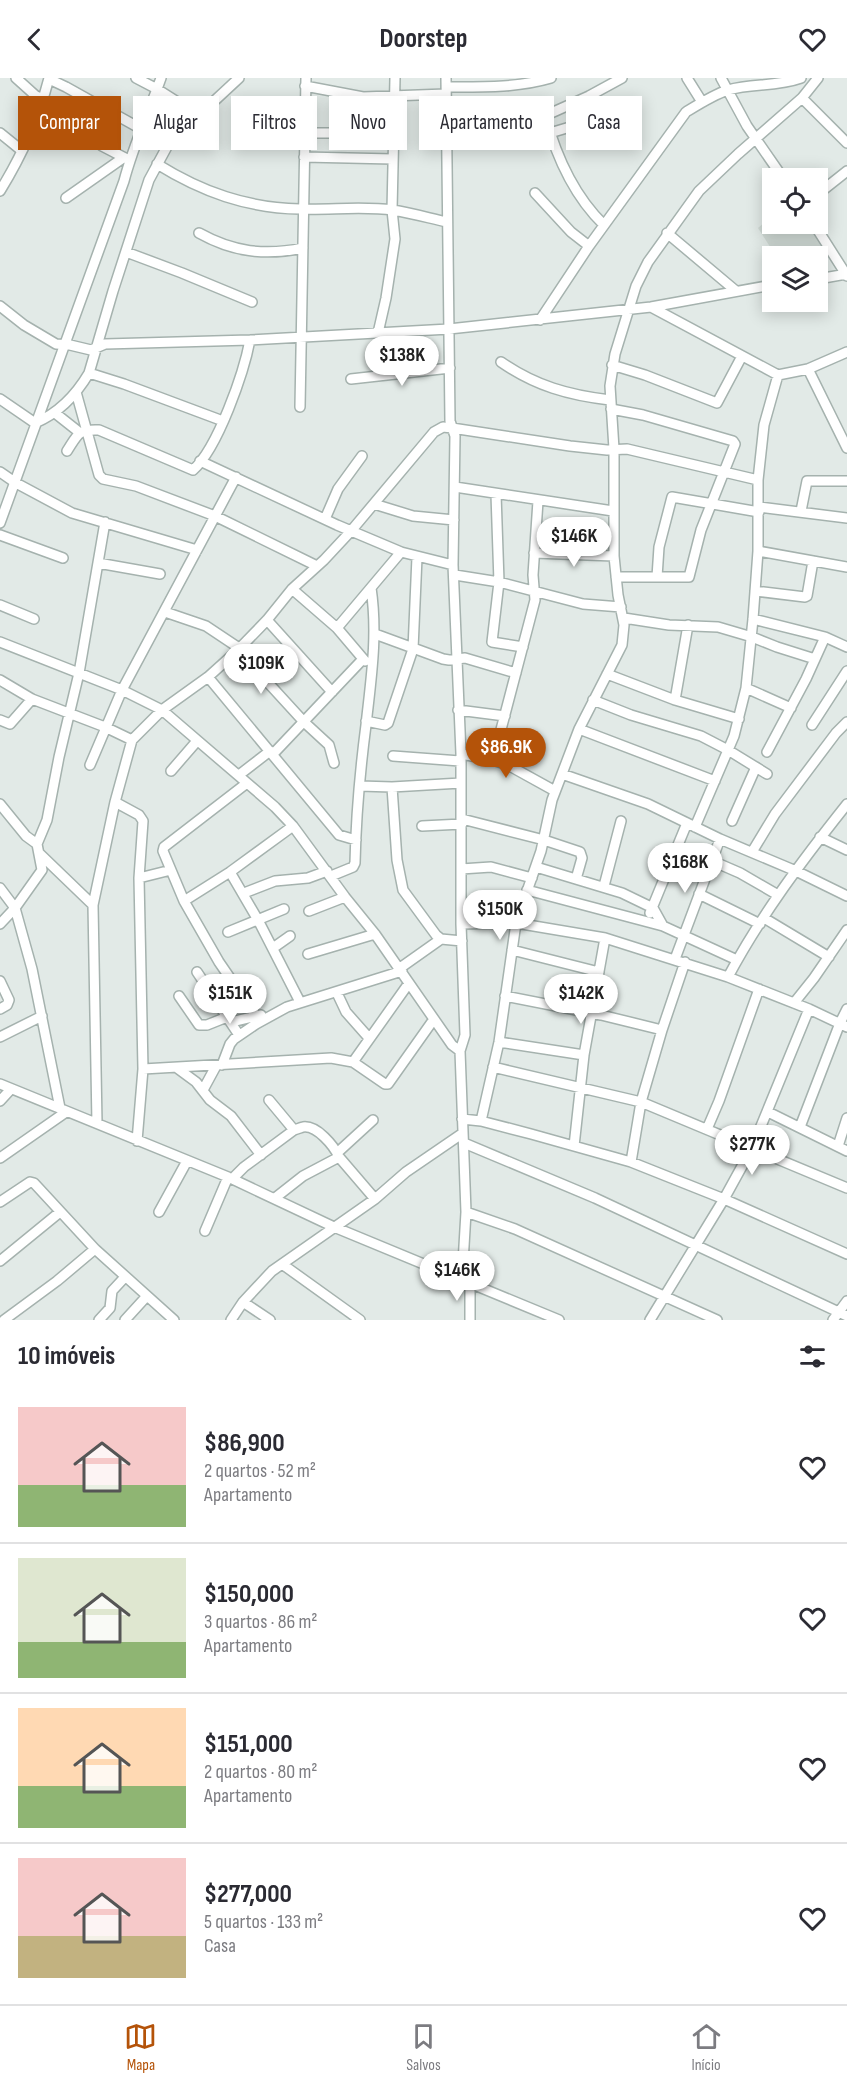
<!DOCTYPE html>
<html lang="pt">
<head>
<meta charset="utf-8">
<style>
	:root { --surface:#fff; --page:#f2f2f3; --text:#2b2b33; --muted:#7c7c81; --line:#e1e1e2; --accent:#b45309 }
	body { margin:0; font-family:"Sofia Sans Condensed",sans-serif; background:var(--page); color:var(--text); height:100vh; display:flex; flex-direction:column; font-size:22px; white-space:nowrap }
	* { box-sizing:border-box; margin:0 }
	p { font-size:20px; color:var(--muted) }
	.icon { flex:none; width:33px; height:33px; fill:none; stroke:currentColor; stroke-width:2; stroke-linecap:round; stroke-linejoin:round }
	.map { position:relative; height:1242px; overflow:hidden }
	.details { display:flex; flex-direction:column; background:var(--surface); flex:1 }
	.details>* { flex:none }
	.top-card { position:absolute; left:18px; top:18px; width:812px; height:54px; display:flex; gap:12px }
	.controls { position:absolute; left:762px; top:90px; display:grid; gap:12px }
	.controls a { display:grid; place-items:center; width:66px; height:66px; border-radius:0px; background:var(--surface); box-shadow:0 3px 15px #0003; font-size:30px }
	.price { position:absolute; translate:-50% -51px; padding:0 14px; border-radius:21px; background:#fff; color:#222; font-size:20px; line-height:39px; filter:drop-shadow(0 2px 3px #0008) }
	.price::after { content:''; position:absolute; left:50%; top:36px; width:18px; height:14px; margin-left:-9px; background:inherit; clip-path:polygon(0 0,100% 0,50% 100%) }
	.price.selected { background:var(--accent); color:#fff }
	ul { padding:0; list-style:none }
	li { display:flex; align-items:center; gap:18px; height:150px; padding:0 18px }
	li+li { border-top:2px solid var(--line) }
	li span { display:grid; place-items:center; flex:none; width:168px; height:120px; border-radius:0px; color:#555 }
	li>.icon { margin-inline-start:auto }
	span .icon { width:72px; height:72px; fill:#fffc; stroke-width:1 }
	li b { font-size:26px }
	h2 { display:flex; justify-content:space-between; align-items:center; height:72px; padding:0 18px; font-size:26px }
	.chip { padding:0 21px; border-radius:0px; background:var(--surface); box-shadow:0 3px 15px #0003; font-size:21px; line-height:54px }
	.chip.selected { background:var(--accent); color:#fff }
	header { display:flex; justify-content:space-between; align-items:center; height:78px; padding:0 18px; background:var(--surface); font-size:27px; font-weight:700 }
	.menu { display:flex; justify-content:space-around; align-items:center; height:84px; border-top:2px solid var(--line); background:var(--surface); font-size:16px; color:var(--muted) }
	.menu a { display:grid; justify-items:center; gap:3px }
	.menu .selected { color:var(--accent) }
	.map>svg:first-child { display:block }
	.built { fill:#d0dad5 }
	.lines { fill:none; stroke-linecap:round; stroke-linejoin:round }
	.minor-casing { stroke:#a5b2ae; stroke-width:12 }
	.minor { stroke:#fff; stroke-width:9 }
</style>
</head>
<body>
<header><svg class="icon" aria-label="back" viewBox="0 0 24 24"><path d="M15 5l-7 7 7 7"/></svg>Doorstep<svg class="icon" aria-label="heart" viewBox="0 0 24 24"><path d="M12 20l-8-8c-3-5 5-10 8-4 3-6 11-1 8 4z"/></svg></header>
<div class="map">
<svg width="847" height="1242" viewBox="0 0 847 1242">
	<rect width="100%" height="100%" fill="#e2eae7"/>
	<path class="built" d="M772 138V146H808L826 172 814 178H776L758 150Z"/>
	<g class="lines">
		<g class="minor-casing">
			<path id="minor" d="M16 0 36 18 53 25 102 68 129 82
				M136 0 157 11 198 37
				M446 0 450 343 455 358 453 487 461 676V846L465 957 460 973 466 1134 462 1202
				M687 0 702 24
				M721 0 747 48 783 100
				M49 1 66 9 143 52
				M305 8 363 19 446 16
				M446 9C481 9 517 10 551 0
				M802 20 847 65
				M545 37C556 78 573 117 604 147
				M0 55 21 72
				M304 55H394
				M550 55 590 43
				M447 61 490 60 500 58 589 18 622 0
				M304 79 393 81
				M157 86C202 114 247 130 300 131 331 132 363 128 393 132 411 135 429 140 447 144
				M0 113C21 79 39 39 49 0
				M535 115 571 154 589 168
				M818 116 847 93
				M66 120 123 80
				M814 146 847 198
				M199 155C233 174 265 178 303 170
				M667 155 736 213
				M126 174 182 195 252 224
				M818 201 847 196
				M0 228 24 247 56 266 70 267 91 272 105 266 250 262 449 251 651 229 772 207
				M651 229 778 297 808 291 847 274
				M540 242 589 168 686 34C699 26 713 17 728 12 752 5 776 9 801 0
				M378 255 386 220 395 161 392 132 395 0
				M501 284C536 308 568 317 610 322
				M612 287 645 297 717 325 742 278
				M808 291 847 370
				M89 295 124 306 223 343
				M351 301 450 290
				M76 314 99 397 103 401 136 408 215 438 317 488
				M0 321 35 345C59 335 76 317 89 295L113 213 149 102 169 65 239 0
				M300 329 306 0
				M611 331 643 337 733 363 735 366 701 452 689 499H616
				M55 335 79 354
				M67 373C78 356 78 351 99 352L193 392C218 370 244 294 250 262
				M200 383 337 447 401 474 453 487
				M0 394 16 405 72 435 197 472
				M455 409 613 433
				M496 416 499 504 492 564 523 569
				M374 426 413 438 454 442
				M759 429 847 440
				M801 433 807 403H847
				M325 441 338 411 362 378
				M0 445 124 103C133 68 149 34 161 0
				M536 455 613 454
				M0 457 63 480
				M758 473 847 489
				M534 475 614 478
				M98 485 160 496
				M455 497 499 504 583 526 621 529
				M657 499 659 469 672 419 759 434
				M292 511 337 550 365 583
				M755 513 805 519 807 518 813 483
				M0 527 34 541
				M165 534 206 548 239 570
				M624 540 669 547 718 549 752 559 777 569 815 581
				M753 541 825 559 847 569
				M267 542 332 614
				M337 550 401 474
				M375 556 443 581 449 582 465 580 516 595
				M0 564 122 612 162 632 275 729 293 748 345 819 375 856 452 967 460 973
				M238 572 304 644 329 667 334 685
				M607 596 675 622 739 641
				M208 599 339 757 356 762
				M0 602 32 621 105 649 132 662
				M746 610 791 630
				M593 622 631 637 701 658 728 672 767 696
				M675 622 688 547
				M458 632 505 638
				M0 642 10 646 32 621
				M366 643 385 647 388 645 413 571 417 479
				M812 647 847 593
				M579 651 715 703
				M767 674 806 601 825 559
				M273 676 363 581
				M461 676 493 682 508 687 555 713
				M393 678 460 683
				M493 682 535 522 533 497 538 423
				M90 687 122 612 236 399
				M171 693 197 663
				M562 696 648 726 720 761 796 793 847 818
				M239 697 270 673
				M247 705 164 769 163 773 184 823 219 884 256 938
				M360 708 392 709 461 705
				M392 709 397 782 403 812 436 857 441 861 462 863
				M115 724 139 737 143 743 139 800 143 991 137 1063
				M0 726 26 758 37 766
				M462 741 544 762 580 774 582 780 576 801
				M732 743 756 689
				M422 748 462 746
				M695 749 734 658 746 610 753 541 758 473V402L764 347 778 297
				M820 759 847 772
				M752 774 775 736 836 655 847 644
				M39 775 93 827
				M710 782 740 795 778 817
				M536 789 622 815 653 830 663 848
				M461 791 491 789 532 800
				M230 794 258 842 300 924
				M331 798 353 789 355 785C356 740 360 693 366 647 371 601 378 557 371 510
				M139 800 171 792
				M604 808 621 743
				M0 810 15 830 32 891 60 1030
				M527 812 663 848 737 882
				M244 815 275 803 308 800 327 793
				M699 816 760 846
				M184 823 230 794 293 748
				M309 833 345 819
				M650 835 687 745
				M764 840 829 879
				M0 846 15 830 42 792 37 766 47 742 59 679 79 595 105 444
				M461 846 516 845 605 860 728 899 809 931 847 949
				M228 854 284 831
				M273 870 290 858
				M512 872 599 894
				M308 876 375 856
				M675 881 720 761
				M400 890 441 861
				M197 894 239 957
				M728 899C761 837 804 780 847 726
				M0 903 9 922 7 927 0 931
				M337 915 346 934 369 960
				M179 918 199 947H207L227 939
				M505 918 601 937 662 952
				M794 925 814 900 847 852
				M231 944 261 937
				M0 959 42 938
				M499 964 584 977
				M353 984 385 1006H388L434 941
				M222 987 230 966 234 961 256 946 287 929 402 893
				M493 989 641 1024 847 1110
				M177 990 196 1004 210 1022 231 1038 261 1077
				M143 991 331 980 353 984 409 905
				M0 1006 228 1099 334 1149 559 1242
				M203 1012 216 988
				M269 1022 294 1052
				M0 1023 11 1011
				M768 1034 847 1073
				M462 1041 481 1043 531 1056 631 1084 724 1121 847 1176
				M481 1043 499 964 516 845 541 773 552 722 579 651 622 567 624 547 618 517 614 478V371L610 308 615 276 636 208 648 184 699 113 738 76 802 20 818 0
				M97 1045 93 827 115 724 132 662 162 632 208 599 238 572 267 542 292 511 324 482 351 453 434 354 443 349 452 350 570 368 607 372 627 371 758 402
				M800 1049 840 945 847 931
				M707 1051 719 1023 759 911
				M464 1065 595 1120 847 1238
				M574 1068 584 977 605 860
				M838 1068 847 1040
				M337 1075 373 1042
				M0 1080 66 1034
				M631 1084 641 1024 662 952 685 884
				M232 1101 244 1089 294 1052C295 1052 302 1049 303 1049 317 1047 334 1068 339 1079
				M275 1120 303 1098 339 1079 375 1121
				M0 1124 30 1104 34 1105 95 1171 174 1242
				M159 1134 187 1083
				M466 1134 515 1151 717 1242
				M205 1153 228 1099
				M0 1183 60 1134
				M282 1186 360 1242
				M243 1224 270 1242
				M4 1242 57 1203 95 1171
				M99 1242 110 1230 112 1213 125 1199
				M125 1242 146 1219
				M231 1242 243 1224 272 1193 375 1121 406 1094 463 1055
				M470 1242V1206
				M650 1242 724 1121 752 1070 809 931
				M833 1242 847 1223"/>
		</g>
		<use href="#minor" class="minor"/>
	</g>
</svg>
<div class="controls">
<a><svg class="icon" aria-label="locate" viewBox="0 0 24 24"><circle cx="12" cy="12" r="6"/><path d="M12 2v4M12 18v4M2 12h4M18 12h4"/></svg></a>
<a><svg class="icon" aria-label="layers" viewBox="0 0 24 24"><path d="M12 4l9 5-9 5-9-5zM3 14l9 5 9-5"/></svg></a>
</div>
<b class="price" style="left:402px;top:309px">$138K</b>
<b class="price" style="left:574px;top:490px">$146K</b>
<b class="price" style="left:261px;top:617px">$109K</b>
<b class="price selected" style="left:506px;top:701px">$86.9K</b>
<b class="price" style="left:685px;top:816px">$168K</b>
<b class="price" style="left:500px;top:863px">$150K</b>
<b class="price" style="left:230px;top:947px">$151K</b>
<b class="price" style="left:581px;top:947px">$142K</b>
<b class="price" style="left:752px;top:1098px">$277K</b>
<b class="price" style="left:457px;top:1224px">$146K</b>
<div class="top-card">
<a class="chip selected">Comprar</a>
<a class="chip">Alugar</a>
<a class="chip">Filtros</a>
<a class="chip">Novo</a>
<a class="chip">Apartamento</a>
<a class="chip">Casa</a>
</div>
</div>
<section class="details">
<h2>10 imóveis<svg class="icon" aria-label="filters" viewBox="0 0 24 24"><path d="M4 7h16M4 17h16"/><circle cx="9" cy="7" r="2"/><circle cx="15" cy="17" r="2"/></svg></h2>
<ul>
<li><span style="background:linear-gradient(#f6c9c9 65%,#8fb573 0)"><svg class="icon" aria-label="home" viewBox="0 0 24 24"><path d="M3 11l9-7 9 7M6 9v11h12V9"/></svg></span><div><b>$86,900</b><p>2 quartos · 52 m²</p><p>Apartamento</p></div><svg class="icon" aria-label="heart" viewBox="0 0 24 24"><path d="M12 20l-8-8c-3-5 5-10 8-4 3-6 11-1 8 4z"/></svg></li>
<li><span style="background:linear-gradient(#dfe7d0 70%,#8fb573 0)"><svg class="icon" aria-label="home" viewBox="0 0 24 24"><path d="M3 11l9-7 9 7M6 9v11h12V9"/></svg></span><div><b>$150,000</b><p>3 quartos · 86 m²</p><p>Apartamento</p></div><svg class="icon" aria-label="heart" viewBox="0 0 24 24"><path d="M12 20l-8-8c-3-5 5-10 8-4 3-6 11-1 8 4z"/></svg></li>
<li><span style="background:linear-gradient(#ffd9b3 65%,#8fb573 0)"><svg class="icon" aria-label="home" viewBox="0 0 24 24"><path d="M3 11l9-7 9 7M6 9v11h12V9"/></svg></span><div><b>$151,000</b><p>2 quartos · 80 m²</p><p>Apartamento</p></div><svg class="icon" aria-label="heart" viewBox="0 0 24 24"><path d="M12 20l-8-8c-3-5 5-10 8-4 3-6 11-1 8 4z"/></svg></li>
<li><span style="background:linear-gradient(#f6c9c9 65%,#c2b280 0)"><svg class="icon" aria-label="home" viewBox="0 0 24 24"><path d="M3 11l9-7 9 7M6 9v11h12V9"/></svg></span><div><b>$277,000</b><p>5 quartos · 133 m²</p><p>Casa</p></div><svg class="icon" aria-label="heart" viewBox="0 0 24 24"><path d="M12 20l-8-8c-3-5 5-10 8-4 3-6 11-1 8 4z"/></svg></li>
</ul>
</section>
<nav class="menu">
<a class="selected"><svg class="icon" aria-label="map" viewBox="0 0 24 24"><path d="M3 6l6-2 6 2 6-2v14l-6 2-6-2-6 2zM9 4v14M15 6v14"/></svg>Mapa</a>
<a><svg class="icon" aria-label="saved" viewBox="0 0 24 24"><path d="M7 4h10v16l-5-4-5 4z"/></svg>Salvos</a>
<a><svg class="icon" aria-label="home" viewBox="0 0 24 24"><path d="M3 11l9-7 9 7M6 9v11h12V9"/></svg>Início</a>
</nav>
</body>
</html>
